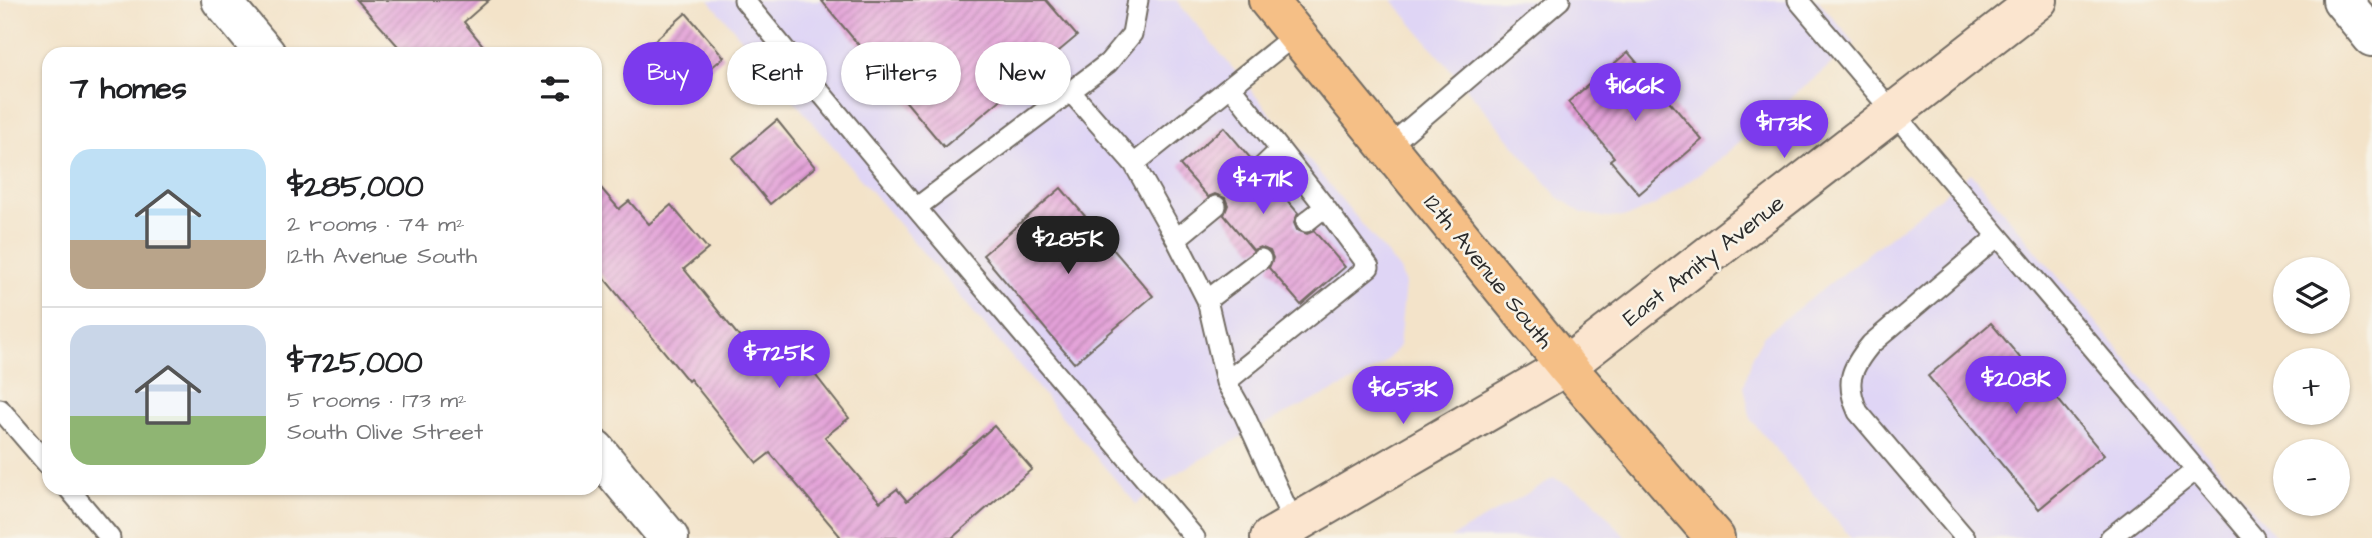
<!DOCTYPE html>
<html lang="en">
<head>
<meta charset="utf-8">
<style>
	:root { --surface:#fff; --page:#f2f2f2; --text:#202124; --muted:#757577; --line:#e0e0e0; --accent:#7c3aed }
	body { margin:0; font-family:"Architects Daughter",sans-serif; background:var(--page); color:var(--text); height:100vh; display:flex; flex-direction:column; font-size:26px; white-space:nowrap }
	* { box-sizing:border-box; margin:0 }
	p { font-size:23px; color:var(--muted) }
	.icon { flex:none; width:38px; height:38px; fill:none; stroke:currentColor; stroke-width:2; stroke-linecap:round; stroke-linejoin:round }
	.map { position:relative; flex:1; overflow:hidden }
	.details { position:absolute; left:42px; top:47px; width:560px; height:448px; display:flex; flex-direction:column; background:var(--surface); border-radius:21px; box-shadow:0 2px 5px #0004 }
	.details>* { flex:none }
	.banner { position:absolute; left:623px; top:42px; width:665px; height:63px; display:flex; gap:14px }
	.controls { position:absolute; left:2273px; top:257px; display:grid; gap:14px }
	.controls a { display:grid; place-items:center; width:77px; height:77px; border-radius:50%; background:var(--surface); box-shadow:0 2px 5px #0004; font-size:35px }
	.price { position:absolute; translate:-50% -60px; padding:0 16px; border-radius:24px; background:var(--accent); color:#fff; font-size:23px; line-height:46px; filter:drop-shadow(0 2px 4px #0008) }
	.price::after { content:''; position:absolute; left:50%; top:42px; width:21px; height:16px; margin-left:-10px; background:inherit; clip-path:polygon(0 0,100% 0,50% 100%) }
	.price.current { background:#222; color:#fff }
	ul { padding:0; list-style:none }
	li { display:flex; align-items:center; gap:21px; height:175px; padding:0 28px }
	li+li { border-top:2px solid var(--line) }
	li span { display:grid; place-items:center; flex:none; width:196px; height:140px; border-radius:21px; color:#555 }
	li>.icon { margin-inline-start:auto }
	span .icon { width:84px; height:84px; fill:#fffc; stroke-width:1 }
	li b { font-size:30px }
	h2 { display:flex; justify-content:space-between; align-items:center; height:84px; padding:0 28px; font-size:30px }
	.tag { padding:0 24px; border-radius:32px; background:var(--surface); box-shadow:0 2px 5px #0004; font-size:24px; line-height:63px }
	.tag.current { background:var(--accent); color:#fff }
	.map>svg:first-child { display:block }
	.built { fill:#dfd5f5 }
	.building { fill:url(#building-hatch) }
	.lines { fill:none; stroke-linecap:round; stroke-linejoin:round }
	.service-casing { stroke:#716b62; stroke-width:23 }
	.minor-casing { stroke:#716b62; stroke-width:42 }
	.secondary-casing { stroke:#716b62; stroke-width:42 }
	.primary-casing { stroke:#716b62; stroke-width:42 }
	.service { stroke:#fff; stroke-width:19 }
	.minor { stroke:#fff; stroke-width:38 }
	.secondary { stroke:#fbe5cf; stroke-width:38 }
	.primary { stroke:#f5bf86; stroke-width:38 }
	.labels { text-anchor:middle; stroke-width:5; stroke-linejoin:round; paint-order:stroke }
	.street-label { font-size:23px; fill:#2b2b2b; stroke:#f7f3e8 }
</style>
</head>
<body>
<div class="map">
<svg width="2372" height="538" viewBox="0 0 2372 538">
	<defs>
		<pattern id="building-hatch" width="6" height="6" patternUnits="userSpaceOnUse" patternTransform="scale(1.75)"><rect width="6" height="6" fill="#e3a0d8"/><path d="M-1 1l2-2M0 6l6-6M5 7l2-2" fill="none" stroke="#b883af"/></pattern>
	</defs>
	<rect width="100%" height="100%" fill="#f7f3e8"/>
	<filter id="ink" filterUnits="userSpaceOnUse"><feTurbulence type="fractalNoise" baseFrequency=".0143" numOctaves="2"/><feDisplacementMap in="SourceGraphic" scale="14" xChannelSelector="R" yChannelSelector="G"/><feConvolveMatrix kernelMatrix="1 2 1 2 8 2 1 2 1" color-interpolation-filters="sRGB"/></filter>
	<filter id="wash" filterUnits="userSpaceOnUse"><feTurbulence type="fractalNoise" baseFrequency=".00686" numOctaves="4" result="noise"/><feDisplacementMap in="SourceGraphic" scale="28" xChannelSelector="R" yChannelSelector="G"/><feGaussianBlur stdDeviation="1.57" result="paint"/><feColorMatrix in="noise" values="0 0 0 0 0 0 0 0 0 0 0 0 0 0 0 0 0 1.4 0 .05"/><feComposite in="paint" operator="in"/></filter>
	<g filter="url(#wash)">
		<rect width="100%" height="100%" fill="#f3e3c9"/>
		<path class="built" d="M709 0H1176L1400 270 1405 284 1399 346 1383 365 1363 377 1284 414 1203 458 1174 475 1136 504Z
			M1392 0H1818L1855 44 1712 165 1655 205 1630 216 1608 218 1582 213 1558 197Z
			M1971 173 2277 538H1851L1751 420 1744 386 1753 355 1764 335Z
			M1554 478 1589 495 1626 538H1450Z"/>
		<g id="blocks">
			<path class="building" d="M357 0H489L464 22 490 54H405Z
				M821 0H1046L1077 36 944 147Z
				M686 13 724 57 676 98 638 55Z
				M1628 52 1702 140 1639 194 1610 160 1614 157 1568 102Z
				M777 120 815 167 770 204 732 158Z
				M1224 127 1252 160 1248 166 1251 177 1257 181 1268 178 1298 213 1294 223 1297 230 1307 234 1314 231 1345 267 1301 305 1269 268 1273 258 1270 251 1260 247 1253 250 1224 215 1228 205 1225 198 1215 194 1208 197 1180 165Z
				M595 181 619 209 629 201 649 224 671 205 708 249 684 269 763 366 791 344 849 418 825 437 880 502 897 489 907 501 994 426 1032 469 952 538H838L840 536 770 453 757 463 690 379 688 381 595 267Z
				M1061 188 1153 296 1074 363 983 255Z
				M1991 323 2026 365 2028 363 2104 455 2039 509 1928 376Z"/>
		</g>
	</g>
	<g filter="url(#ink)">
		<use href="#blocks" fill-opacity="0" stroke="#716b62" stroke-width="2"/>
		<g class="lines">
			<g class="service-casing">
				<path id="service" d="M744 0 916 208 1108 63 1132 34 1138 0
					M1798 0 2254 538
					M1070 91 1134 164 1176 239 1207 300 1226 382 1244 414 1294 524
					M1389 146 1560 0
					M1134 164 1296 34
					M1260 169 1280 150
					M916 208 1195 538
					M1306 222 1325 207
					M1176 239 1216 206
					M1207 300 1261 259
					M1226 382 1369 267 1325 207 1231 87
					M0 409 49 466
					M68 488 110 538
					M1965 538 1858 412C1845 383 1850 369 1871 344L1998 236
					M2110 538 2196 470"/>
			</g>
			<g class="minor-casing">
				<path id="minor" d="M221 0 266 54
					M2342 0 2372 37
					M595 449 669 538"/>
			</g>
			<g class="secondary-casing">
				<path id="secondary" d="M1270 538 1566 366 2038 0"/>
			</g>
			<g class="primary-casing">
				<path id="primary" d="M1268 0 1566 366 1715 538"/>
			</g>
			<use href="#service" class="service"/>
			<use href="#minor" class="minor"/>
			<use href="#secondary" class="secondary"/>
			<use href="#primary" class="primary"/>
		</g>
	</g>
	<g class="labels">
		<g class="street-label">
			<text transform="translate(1703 260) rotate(-38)" y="8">East Amity Avenue</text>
			<text transform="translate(1489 271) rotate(51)" y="8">12th Avenue South</text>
		</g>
	</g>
</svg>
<div class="controls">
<a><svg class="icon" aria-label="layers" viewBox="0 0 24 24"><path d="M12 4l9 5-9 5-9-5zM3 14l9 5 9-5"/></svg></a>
<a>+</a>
<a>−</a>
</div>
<b class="price" style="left:1635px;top:123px">$166K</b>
<b class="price" style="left:1784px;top:160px">$173K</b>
<b class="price" style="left:1263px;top:216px">$471K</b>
<b class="price current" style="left:1068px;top:276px">$285K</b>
<b class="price" style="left:779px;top:390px">$725K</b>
<b class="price" style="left:2016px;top:416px">$208K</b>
<b class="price" style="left:1403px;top:426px">$653K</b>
<div class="banner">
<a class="tag current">Buy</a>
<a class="tag">Rent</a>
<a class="tag">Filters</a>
<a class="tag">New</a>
</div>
<section class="details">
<h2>7 homes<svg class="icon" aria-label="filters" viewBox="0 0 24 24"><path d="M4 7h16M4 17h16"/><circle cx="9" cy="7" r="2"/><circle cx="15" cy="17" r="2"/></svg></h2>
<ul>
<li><span style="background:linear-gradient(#bfe0f5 65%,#b9a48a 0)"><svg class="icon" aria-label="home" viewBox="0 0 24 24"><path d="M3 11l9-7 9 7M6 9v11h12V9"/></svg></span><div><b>$285,000</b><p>2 rooms · 74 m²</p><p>12th Avenue South</p></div></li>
<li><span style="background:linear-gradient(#c9d6e8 65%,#8fb573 0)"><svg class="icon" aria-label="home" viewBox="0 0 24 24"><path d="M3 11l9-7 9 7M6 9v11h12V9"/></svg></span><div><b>$725,000</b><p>5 rooms · 173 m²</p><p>South Olive Street</p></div></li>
</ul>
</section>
</div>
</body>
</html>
